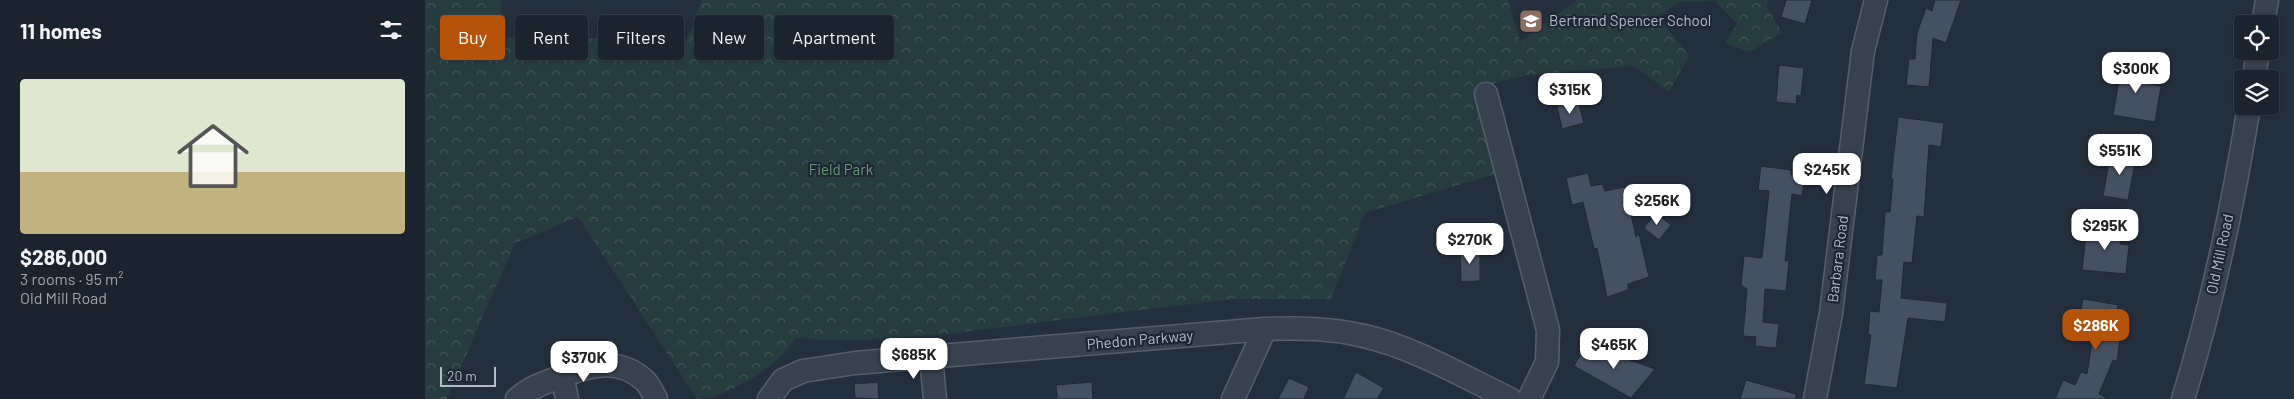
<!DOCTYPE html>
<html lang="en">
<head>
<meta charset="utf-8">
<style>
	:root { --surface:#1b232e; --page:#282f3a; --text:#f1f3f6; --muted:#a0a4aa; --line:#39404a; --accent:#b45309 }
	body { margin:0; font-family:Barlow,sans-serif; background:var(--page); color:var(--text); height:100vh; display:flex; flex-direction:column; font-size:19px; white-space:nowrap }
	* { box-sizing:border-box; margin:0 }
	p { font-size:16px; color:var(--muted) }
	.icon { flex:none; width:28px; height:28px; fill:none; stroke:currentColor; stroke-width:2; stroke-linecap:round; stroke-linejoin:round }
	.map { position:relative; flex:1; overflow:hidden }
	.drawer { display:flex; flex-direction:column; background:var(--surface); width:425px }
	.drawer>* { flex:none }
	.banner { position:absolute; left:15px; top:15px; width:475px; height:45px; display:flex; gap:10px }
	.tools { position:absolute; left:1809px; top:15px; display:grid; gap:10px }
	.tools a { display:grid; place-items:center; width:45px; height:45px; border-radius:5px; background:var(--surface); box-shadow:0 1px 4px #0004,0 0 0 1px var(--line); font-size:25px }
	.scale { position:absolute; left:15px; bottom:12px; width:56px; box-sizing:border-box; padding-left:5px; border:2px solid #b4bcc9; border-top:0; font-size:14px; line-height:18px; white-space:nowrap; color:#b4bcc9; -webkit-text-stroke:4px #1d2633; paint-order:stroke }
	.price { position:absolute; translate:-50% -42px; padding:0 11px; border-radius:10px; background:#fff; color:#222; font-size:16px; line-height:32px; filter:drop-shadow(0 1px 2px #0008) }
	.price::after { content:''; position:absolute; left:50%; top:30px; width:15px; height:11px; margin-left:-8px; background:inherit; clip-path:polygon(0 0,100% 0,50% 100%) }
	.price.current { background:var(--accent); color:#fff }
	ul { padding:0; list-style:none }
	li { display:grid; align-content:center; gap:10px; height:265px; padding:0 20px }
	li+li { border-top:1px solid var(--line) }
	li span { display:grid; place-items:center; height:155px; border-radius:5px; color:#555 }
	li>.icon { margin-inline-start:auto }
	span .icon { width:90px; height:90px; fill:#fffc; stroke-width:1 }
	li b { font-size:21px }
	h2 { display:flex; justify-content:space-between; align-items:center; height:60px; padding:0 20px; font-size:21px }
	.chip { padding:0 18px; border-radius:5px; background:var(--surface); box-shadow:0 1px 4px #0004,0 0 0 1px var(--line); font-size:18px; line-height:45px }
	.chip.current { background:var(--accent); color:#fff }
	main { display:flex; flex:1; min-height:0 }
	.map>svg:first-child { display:block }
	.forest { fill:url(#forest-crowns) }
	.building { fill:#455162; stroke:#1f2835 }
	.lines { fill:none; stroke-linecap:round; stroke-linejoin:round }
	.minor-casing { stroke:#565f6c; stroke-width:25 }
	.minor { stroke:#38414e; stroke-width:22 }
	.labels { text-anchor:middle; stroke-width:4.5; stroke-linejoin:round; paint-order:stroke }
	.poi-label { font-size:15px; fill:#b4bcc9; stroke:#1d2633; text-anchor:start }
	.park-label { font-size:15px; fill:#6b9a76; stroke:#1d2633 }
	.street-label { font-size:15px; fill:#b4bcc9; stroke:#1d2633 }
</style>
</head>
<body>
<main>
<section class="drawer">
<h2>11 homes<svg class="icon" aria-label="filters" viewBox="0 0 24 24"><path d="M4 7h16M4 17h16"/><circle cx="9" cy="7" r="2"/><circle cx="15" cy="17" r="2"/></svg></h2>
<ul>
<li><span style="background:linear-gradient(#dfe7d0 60%,#c2b280 0)"><svg class="icon" aria-label="home" viewBox="0 0 24 24"><path d="M3 11l9-7 9 7M6 9v11h12V9"/></svg></span><div><b>$286,000</b><p>3 rooms · 95 m²</p><p>Old Mill Road</p></div></li>
</ul>
</section>
<div class="map">
<svg width="1869" height="399" viewBox="0 0 1869 399">
	<defs>
		<pattern id="forest-crowns" width="20" height="18" patternUnits="userSpaceOnUse" patternTransform="scale(1.25)"><rect width="20" height="18" fill="#263c3f"/><path d="M2 6a3 3 0 1 1 6 0M12 15a3 3 0 1 1 6 0" fill="none" stroke="#435659"/></pattern>
	</defs>
	<rect width="100%" height="100%" fill="#242f3e"/>
	<path class="forest" d="M0 0H76L77 38 262 39 277 0H1083L1095 42 1152 0H1343L1342 7 1357 33 1324 52 1300 43 1312 24 1290 1 1254 2 1233 16 1264 56 1244 92 1209 66 1102 75 1050 88 1070 174 940 213 906 299H808L520 334 437 340H402L371 338C365 345 360 353 353 359 337 375 295 399 272 399L153 217 90 243 22 399H0Z"/>
	<path class="building" d="M1361 0H1387L1380 24 1356 17Z
		M1510 0H1536L1521 43 1508 38 1504 87 1481 85 1484 59H1490L1492 33 1501 8 1507 11Z
		M1698 58 1719 62 1715 82 1736 86 1730 122 1688 115Z
		M1354 65 1379 68 1376 96 1372 95 1371 104 1351 102Z
		M1153 101 1159 123 1137 129 1132 106Z
		M1473 117 1519 123 1516 147 1504 145 1499 217 1492 216 1487 263 1479 262 1476 298 1522 303 1520 322 1483 318 1472 388 1439 384 1446 335H1443L1445 311 1454 312 1457 280H1450L1452 255H1457L1460 212H1465L1468 179H1466Z
		M1694 150 1712 153 1703 200 1678 196 1684 161 1692 162Z
		M1336 166 1366 170V175L1380 176 1377 196 1367 194 1360 261H1364L1361 291 1340 289 1338 322 1354 324 1351 348 1330 346 1331 337 1318 336 1322 289 1316 285 1319 256 1337 258 1344 191 1333 190Z
		M1163 173 1166 186 1177 184 1180 191 1200 187 1211 237 1214 234 1224 277 1203 284V290L1182 297 1172 248 1169 249 1158 202 1147 205 1141 178Z
		M1231 213 1246 225 1234 240 1219 228Z
		M1664 225 1696 228 1695 244 1704 245 1701 274 1657 270 1661 234H1663Z
		M1035 248H1055V281L1036 282Z
		M1658 299 1693 305 1690 324H1697L1692 361 1688 360 1674 394 1684 399H1630L1638 380 1650 385 1656 372 1662 374 1668 336 1654 319Z
		M1161 345 1177 353 1178 350 1230 369 1206 398 1149 366Z
		M931 372 959 388 952 399H918Z
		M864 378 884 387 879 399H853Z
		M1321 380 1371 394V399H1315Z
		M453 382 454 399 430 398 429 384Z
		M667 382 668 399H632L631 385Z"/>
	<g class="lines">
		<g class="minor-casing">
			<path id="minor" d="M1838 24 1842 0
				M1829 79 1833 51
				M1061 94 1123 330 1122 362 1104 399
				M506 358 510 399
				M137 376 142 399
				M92 399C104 388 117 384 132 378 162 366 192 356 219 380 224 384 228 393 231 399
				M344 399 358 380 378 371 430 363 840 329C873 328 906 328 939 336 988 347 1039 377 1085 399
				M808 399 840 329
				M1390 399 1406 313 1438 51 1451 0
				M1758 399C1788 303 1808 205 1824 106"/>
		</g>
		<use href="#minor" class="minor"/>
	</g>
	<defs>
		<g id="school-square" transform="scale(1.25)"><rect x="-9" y="-9" width="18" height="18" rx="4" fill="#8d6e63" stroke="#1d2633"/><path d="M0-5L7-2L0 1L-7-2ZM-4 1L0 2.5L4 1V4Q0 6-4 4Z" fill="#fff"/></g>
	</defs>
	<g fill-rule="evenodd">
		<use href="#school-square" x="1106" y="21"/>
	</g>
	<g class="labels">
		<g class="poi-label">
			<text x="1124" y="26">Bertrand Spencer School</text>
		</g>
		<g class="park-label">
			<text x="416" y="175">Field Park</text>
		</g>
		<g class="street-label">
			<text transform="translate(1795 254) rotate(-78)" y="5">Old Mill Road</text>
			<text transform="translate(1413 259) rotate(-83)" y="5">Barbara Road</text>
			<text transform="translate(715 340) rotate(-5)" y="5">Phedon Parkway</text>
		</g>
	</g>
</svg>
<div class="tools">
<a><svg class="icon" aria-label="locate" viewBox="0 0 24 24"><circle cx="12" cy="12" r="6"/><path d="M12 2v4M12 18v4M2 12h4M18 12h4"/></svg></a>
<a><svg class="icon" aria-label="layers" viewBox="0 0 24 24"><path d="M12 4l9 5-9 5-9-5zM3 14l9 5 9-5"/></svg></a>
</div>
<div class="scale">20 m</div>
<b class="price" style="left:1711px;top:94px">$300K</b>
<b class="price" style="left:1145px;top:115px">$315K</b>
<b class="price" style="left:1695px;top:176px">$551K</b>
<b class="price" style="left:1402px;top:195px">$245K</b>
<b class="price" style="left:1232px;top:226px">$256K</b>
<b class="price" style="left:1680px;top:251px">$295K</b>
<b class="price" style="left:1045px;top:265px">$270K</b>
<b class="price current" style="left:1671px;top:351px">$286K</b>
<b class="price" style="left:1189px;top:370px">$465K</b>
<b class="price" style="left:489px;top:380px">$685K</b>
<b class="price" style="left:159px;top:383px">$370K</b>
<div class="banner">
<a class="chip current">Buy</a>
<a class="chip">Rent</a>
<a class="chip">Filters</a>
<a class="chip">New</a>
<a class="chip">Apartment</a>
</div>
</div>
</main>
</body>
</html>
